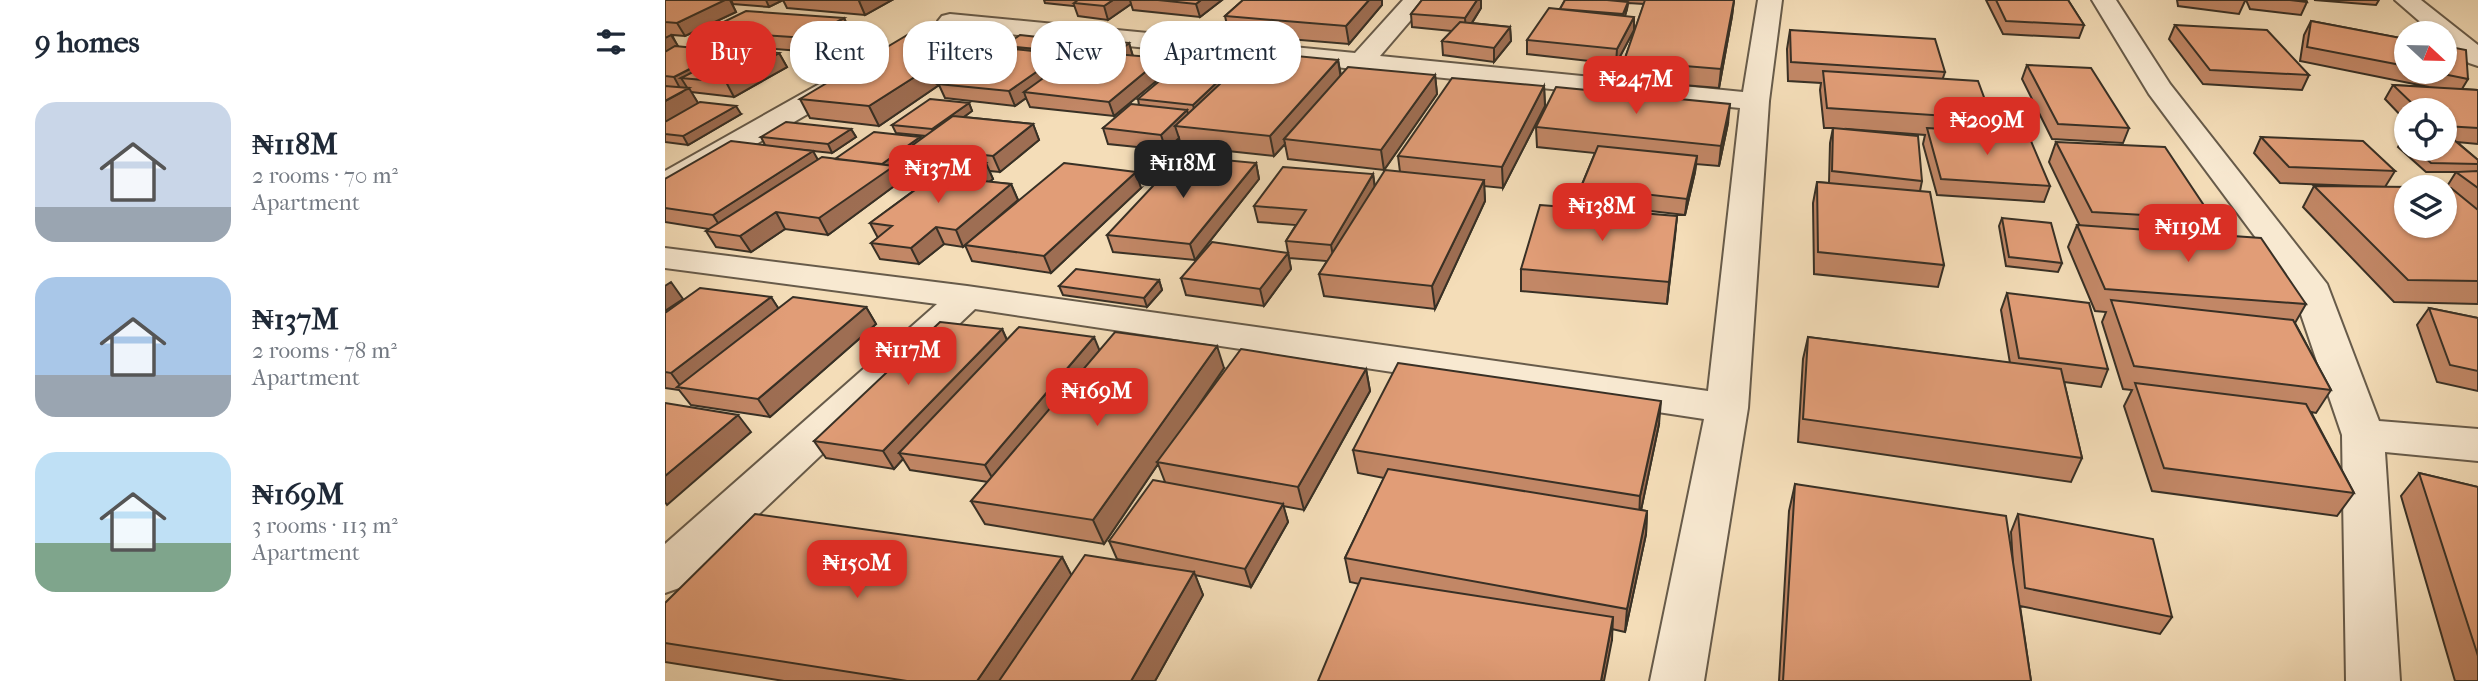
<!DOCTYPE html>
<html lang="en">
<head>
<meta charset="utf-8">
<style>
	:root { --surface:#fff; --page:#f2f2f3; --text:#1f2937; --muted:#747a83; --accent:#d93025 }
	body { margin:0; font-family:"IM FELL French Canon",serif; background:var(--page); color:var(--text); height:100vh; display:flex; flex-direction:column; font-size:26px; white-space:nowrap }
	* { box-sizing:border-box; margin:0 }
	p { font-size:23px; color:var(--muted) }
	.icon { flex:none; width:38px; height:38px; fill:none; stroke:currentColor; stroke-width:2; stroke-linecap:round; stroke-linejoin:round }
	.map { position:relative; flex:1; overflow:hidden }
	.details { display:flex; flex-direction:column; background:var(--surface); width:665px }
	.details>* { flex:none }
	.banner { position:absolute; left:21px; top:21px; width:665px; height:63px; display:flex; gap:14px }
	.needle { width:46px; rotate:112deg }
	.tools { position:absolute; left:1729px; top:21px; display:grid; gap:14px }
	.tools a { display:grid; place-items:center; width:63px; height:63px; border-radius:50%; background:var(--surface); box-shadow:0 2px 5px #0004; font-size:35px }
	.price { position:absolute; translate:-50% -60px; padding:0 16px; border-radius:14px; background:var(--accent); color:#fff; font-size:23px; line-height:46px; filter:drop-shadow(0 2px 4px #0008) }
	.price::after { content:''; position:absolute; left:50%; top:42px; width:21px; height:16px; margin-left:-10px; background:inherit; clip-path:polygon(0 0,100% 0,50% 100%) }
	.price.active { background:#222; color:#fff }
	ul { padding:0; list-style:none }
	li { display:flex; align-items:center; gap:21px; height:175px; padding:0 35px }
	li span { display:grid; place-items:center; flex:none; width:196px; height:140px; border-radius:21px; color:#555 }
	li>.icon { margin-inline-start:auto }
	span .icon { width:84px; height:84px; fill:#fffc; stroke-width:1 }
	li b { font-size:30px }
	h2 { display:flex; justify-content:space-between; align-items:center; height:84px; padding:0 35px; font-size:30px }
	.pill { padding:0 24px; border-radius:28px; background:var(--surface); box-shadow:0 2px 5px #0004; font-size:24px; line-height:63px }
	.pill.active { background:var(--accent); color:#fff }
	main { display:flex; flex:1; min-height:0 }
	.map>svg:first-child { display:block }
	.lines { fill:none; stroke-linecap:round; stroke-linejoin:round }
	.street-casing { stroke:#675b4a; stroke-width:4 }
	.street { fill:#f8e9d1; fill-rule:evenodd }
	.wall { fill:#c28766; stroke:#383025; stroke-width:2 }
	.shaded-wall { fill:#9e6e53; stroke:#383025; stroke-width:2 }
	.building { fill:#e19d77; stroke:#383025; stroke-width:2 }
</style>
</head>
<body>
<main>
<section class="details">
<h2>9 homes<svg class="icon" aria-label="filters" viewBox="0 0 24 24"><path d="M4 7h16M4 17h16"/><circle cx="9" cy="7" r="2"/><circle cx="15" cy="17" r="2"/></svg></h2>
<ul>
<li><span style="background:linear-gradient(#c9d6e8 75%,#9aa5b1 0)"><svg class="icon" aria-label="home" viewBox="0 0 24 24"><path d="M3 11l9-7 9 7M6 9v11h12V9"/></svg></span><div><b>₦118M</b><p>2 rooms · 70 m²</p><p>Apartment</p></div></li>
<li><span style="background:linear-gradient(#a9c7e8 70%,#9aa5b1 0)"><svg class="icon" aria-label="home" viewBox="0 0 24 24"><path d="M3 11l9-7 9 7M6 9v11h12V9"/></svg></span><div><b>₦137M</b><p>2 rooms · 78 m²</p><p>Apartment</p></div></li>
<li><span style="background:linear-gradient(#bfe0f5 65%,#7fa58c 0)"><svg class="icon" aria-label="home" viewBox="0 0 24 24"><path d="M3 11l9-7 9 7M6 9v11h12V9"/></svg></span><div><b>₦169M</b><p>3 rooms · 113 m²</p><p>Apartment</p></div></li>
</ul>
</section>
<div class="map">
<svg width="1813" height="681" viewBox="0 0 1813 681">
	<rect width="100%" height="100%" fill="#f4ddb8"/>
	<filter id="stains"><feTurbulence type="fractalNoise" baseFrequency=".00286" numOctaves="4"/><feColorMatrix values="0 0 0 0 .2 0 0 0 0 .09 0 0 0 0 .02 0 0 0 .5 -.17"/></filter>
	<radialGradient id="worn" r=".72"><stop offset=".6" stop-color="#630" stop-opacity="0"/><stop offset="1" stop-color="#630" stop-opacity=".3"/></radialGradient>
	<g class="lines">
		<g class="street-casing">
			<path id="street" d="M738 0H763L715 56 1078 92 1093 0H1117L1104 101 1083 408 1039 681H985L1039 419 310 309 17 587 0 593V544L272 304 0 268V248L302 286 1043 391 1075 108 285 28 277 26 273 21 277 16 285 14 690 53Z
				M1427 0H1451L1505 84 1662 284 1714 421 1813 429V461L1720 452 1735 681H1681L1677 435 1626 285 1484 94Z
				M1730 0H1756L1813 45V66L1804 63 1780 43V33H1768Z
				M183 71 192 73 196 79 192 85 11 191 0 193V171L174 73Z"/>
		</g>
		<use href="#street" class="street"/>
	</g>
	<path class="wall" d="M0 0H65L71 12 20 36 7 35 13 47 60 51 62 54 114 53 122 67 69 97 26 92 33 103 76 114 23 145 0 142Z
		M66 0H227L200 15 122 8 118 0 104 7 68 4Z
		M379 0H557L535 17 468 10 466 4 443 20 413 16 409 5 408 6 380 3Z
		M578 0H717V5L684 44 564 34 560 16Z
		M757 0H816V8L807 23 845 27 846 41 829 62 778 55 777 41 787 31 747 27 746 14Z
		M900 0H1069L1067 16 1054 88 958 80 959 61 979 4 963 3 962 9 960 16 969 30 951 64 862 54V40L895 9Z
		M1321 0H1403L1419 25 1414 38 1338 34Z
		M1512 0H1580V1L1574 14 1513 6Z
		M1581 0H1641L1642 2 1636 15 1585 9Z
		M1649 0H1714L1711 5Z
		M179 18 185 31 149 52 48 44 40 31Z
		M1646 21 1741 39V72H1780L1803 79 1797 89 1813 90V144L1792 142 1813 160V304L1729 302 1638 207 1649 186 1781 188 1791 172H1761L1733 147 1738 138H1741V149H1780V110H1741V121L1720 99 1728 85 1764 87 1635 61 1639 35Z
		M1510 25 1644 75 1637 90 1538 84 1504 39Z
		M1125 30 1280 72 1278 78 1327 119 1323 132 1385 186 1379 202 1272 195 1258 144 1260 135 1183 129 1257 181 1255 191 1279 265 1273 287 1149 274 1148 203 1152 182 1164 183 1165 143 1168 128H1159L1155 90 1156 83 1123 81 1122 49Z
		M317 34 324 51 339 48V46L418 42 420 48 464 43 468 56 501 73 449 116 365 107 361 98 350 106 280 98 274 85 214 126 145 118 135 99Z
		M581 55 582 58 673 60 676 75H770L772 94 719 170 623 159 620 144 609 156 516 146 514 138 501 150 443 144 438 128 474 105 473 99Z
		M1362 65 1464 128 1458 143 1387 139 1357 79Z
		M879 86 880 106 838 188 819 186 820 201 770 309 659 296 654 274 662 261 624 258 621 241 631 225 593 222 589 206 708 174 710 187 735 172 733 156Z
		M304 103 307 111 299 117 368 124 374 140 335 172 324 171 328 179 324 182 346 184 353 200 323 226 476 188 386 273 307 261 300 245 298 247 279 244 254 264 215 259 206 243 213 238 205 223 282 166 252 163 248 153 229 167 236 181 163 235 120 229 86 252 51 247 41 231 44 229 0 222V179L100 145 96 137 186 129 191 137 167 153 119 148 153 160 170 159 255 137 256 139 261 136 231 133 227 125Z
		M1063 123 1054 166 1031 164 1030 172 1020 215 916 203V187L930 153 872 147 871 127Z
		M1596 137 1730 171 1720 187 1615 183 1589 153Z
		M1391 142 1548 219 1541 234 1641 304 1630 323 1666 390 1651 413 1646 412 1689 493 1672 516 1487 491 1459 406 1467 390 1458 389 1437 322 1441 312 1430 311 1403 247 1412 225 1415 226 1384 162Z
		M591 163 594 179 530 260 448 252 442 235Z
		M1012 216 1002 304 856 291V269Z
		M1337 218 1397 263 1393 272 1341 266 1334 226Z
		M623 253 626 269 599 306 521 295 516 278Z
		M494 280 497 290 482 307 398 295 394 286Z
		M1342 293 1443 369 1436 387 1399 382 1417 458 1406 482 1133 442 1138 359 1143 337 1345 363 1336 310Z
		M106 297 113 308 201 307 211 324 105 417 26 405 14 390 0 388V313Z
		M1764 308 1813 318V391L1772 382 1752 325Z
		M337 329 342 340 435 350 559 368 528 414 701 369 705 391 639 510 618 506 623 522 586 587 530 575 538 595 490 681H119L0 662V603L397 557 406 575 479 564 452 559 444 541 500 482 493 464 439 544 320 524 306 501 323 482 245 470 238 459 229 469 161 458 149 441Z
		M994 424 976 510 982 511 981 534 960 632 947 629V640L685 582 680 558 719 478 693 473 688 450Z
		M1754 473 1813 487V681H1790L1736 496Z
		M1130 484 1348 565 1346 532 1353 514 1507 617 1495 634 1355 606 1366 681H1114L1124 511Z"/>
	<path class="shaded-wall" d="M56 0H65L71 12 20 36 12 23Z
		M101 0H118L104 7Z
		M196 0H227L200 15 194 1Z
		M448 0H465L466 4 443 20 439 6Z
		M536 0H557L535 17 531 4Z
		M704 0H717V5L684 44 681 26Z
		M812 0H816V8L801 32 800 18Z
		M1069 0 1067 16 1054 88 1056 69Z
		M963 2 962 9 958 22V14Z
		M969 17V30L951 64 952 49Z
		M179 18 185 31 149 52 142 38Z
		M845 27 846 41 829 62V48Z
		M317 34 324 52 273 84 274 85 214 126 204 106Z
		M6 35 15 49 0 56V38Z
		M418 42 421 49 406 60 403 52Z
		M464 43 468 57 450 54Z
		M60 51 68 65 16 78 23 89 24 88 36 108 0 127V101L17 92 9 77Z
		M114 53 122 67 69 97 61 82Z
		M397 54 402 68 359 92 361 98 350 106 344 91Z
		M581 55 585 70 532 120 528 105Z
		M497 58 501 73 449 116 444 102Z
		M673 60 676 79 619 139 620 144 609 156 605 136Z
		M770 75 772 94 719 170 716 150Z
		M879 86 880 106 838 188 837 167Z
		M304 103 307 111 271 137 267 129Z
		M1065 104 1063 123 1054 166 1056 146Z
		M71 106 76 114 23 145 18 136Z
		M522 110 526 125 510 126 514 138 501 150 496 135Z
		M368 124 374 140 335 172 328 156Z
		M186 129 191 137 167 153 163 144Z
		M255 137 259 145 245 147 248 153 229 167 236 181 163 235 154 218 217 164Z
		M148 151 157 167 58 231 48 215Z
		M1032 156 1030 172 1020 215 1022 199Z
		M321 163 328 179 308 194 301 179Z
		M591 163 594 179 530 260 525 244Z
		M471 172 476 188 386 273 379 256Z
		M708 174 710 190 669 262 666 245Z
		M819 180 820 201 770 309 767 286Z
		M346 184 353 200 298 247 291 230Z
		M111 212 120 229 86 252 75 236Z
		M1012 216 1010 237 1002 304 1004 282Z
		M271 227 279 244 254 264 246 248Z
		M623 253 626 269 599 306 595 289Z
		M494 280 497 290 482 307 479 298Z
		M6 282 18 299 0 311V286Z
		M106 297 117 314 17 388 6 373Z
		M201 307 211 324 105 417 93 399Z
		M337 329 345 347 234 453 238 459 229 469 218 451Z
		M429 337 436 354 330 483 320 465Z
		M552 346 559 368 495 462H492L493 464 439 544 428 520Z
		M701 369 705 391 639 510 633 487Z
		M996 401 994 424 974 520 975 496Z
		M73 415 86 432 2 505 0 502V476Z
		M618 504 623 522 586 587 580 569Z
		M982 511 981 534 960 632 962 609Z
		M397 557 409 580 342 681H312Z
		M529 572 538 595 490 681H466Z
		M948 617 947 640 939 681H936Z"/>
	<path class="building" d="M0 0H60L12 23 0 22Z
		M413 0H448L439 6 409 3Z
		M493 0H536L531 4Z
		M578 0H704L681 26 560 16Z
		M757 0H812L800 18 746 14Z
		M900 0H942L963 2 958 14 895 9Z
		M980 0H1069L1056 69 959 61Z
		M1331 0H1403L1419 25 1341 21Z
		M1625 0H1641L1642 2Z
		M884 8 969 17 952 49 862 40Z
		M81 11 179 18 142 38 40 31Z
		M1646 21 1741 39V66L1642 47Z
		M795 22 845 27 829 48 777 41Z
		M1510 25 1602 30 1644 75 1545 70Z
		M254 28 317 34 204 106 135 99Z
		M1125 30 1270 39 1280 72 1126 62Z
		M355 35 418 42 403 52 339 46Z
		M431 40 464 43 450 54 497 58 444 102 359 92Z
		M10 46 60 51 9 77 0 76V52Z
		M1780 46 1801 50 1803 79 1768 72H1780Z
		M330 47 397 54 344 91 273 84Z
		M71 50 114 53 61 82 16 78Z
		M530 51 581 55 528 105 473 99Z
		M589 52 673 60 605 136 510 126Z
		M1362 65 1426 68 1464 128 1393 124Z
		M683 67 770 75 716 150 619 139Z
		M1158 71 1313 81 1327 119 1162 108Z
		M787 78 879 86 837 167 733 156Z
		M1728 85 1813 90V128L1780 126V110H1754Z
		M0 86 24 88 0 101Z
		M891 87 1065 104 1056 146 871 127Z
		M265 99 304 103 267 129 227 125Z
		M35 102 71 106 18 136 0 134V122Z
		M466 104 522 110 496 135 438 128Z
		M288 116 368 124 328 156 245 147Z
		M121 122 186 129 163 144 96 137Z
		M1168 128 1253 136 1257 181 1167 171Z
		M1262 128 1363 134 1385 186 1276 179Z
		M209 132 255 137 217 164 170 159Z
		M1596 137 1698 141 1730 171 1624 167Z
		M1780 139 1789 140 1813 160V164L1766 163 1750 149H1780Z
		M66 141 148 151 48 215 0 208V179Z
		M1391 142 1500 147 1548 219 1427 212Z
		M933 146 1032 156 1022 199 916 187Z
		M516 156 591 163 525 244 442 235Z
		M157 157 229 166 154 218 111 212 75 236 41 231Z
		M291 160 321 163 301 179 346 184 291 230 271 227 246 248 206 243 227 226 205 223Z
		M399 163 471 172 379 256 300 245Z
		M618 167 708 174 666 245 621 241 641 210 589 206Z
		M720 170 819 180 767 286 654 274Z
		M1813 171V188L1791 172Z
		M1152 182 1265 192 1279 265 1153 252Z
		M1649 186 1748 187H1741V226H1780V188H1786L1813 210V281L1743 280Z
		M875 205 1012 216 1004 282 856 269Z
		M1337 218 1386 223 1397 263 1344 257Z
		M1412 225 1596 238 1641 304 1440 289Z
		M547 242 623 253 595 289 516 278Z
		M411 269 494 280 479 298 394 286Z
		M35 288 106 297 6 373 0 372V313Z
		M1342 293 1424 303 1443 369 1354 358Z
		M128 297 201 307 93 399 12 387Z
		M1446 300 1628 320 1666 390 1469 366Z
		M1764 308 1813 318V371L1785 365Z
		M275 322 337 329 218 451 149 441Z
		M354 327 429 337 320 465 234 453Z
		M450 332 552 346 428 520 306 501Z
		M1143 337 1396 369 1417 458 1138 419Z
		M576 349 701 369 633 487 492 462Z
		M733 363 996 401 975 496 688 450Z
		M1470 383 1641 404 1689 493 1499 468Z
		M0 403 73 415 0 476Z
		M723 469 982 511 962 609 680 558Z
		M1754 473 1813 487V656Z
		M488 480 618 504 580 569 444 541Z
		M1130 484 1341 516 1366 681H1118Z
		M90 514 397 557 312 681H242L0 643V603Z
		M1353 514 1488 539 1507 617 1360 588Z
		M420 555 529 572 466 681H334Z
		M696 578 948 617 936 681H653Z"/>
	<rect width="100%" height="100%" filter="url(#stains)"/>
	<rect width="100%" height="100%" fill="url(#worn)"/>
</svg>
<div class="tools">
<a><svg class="needle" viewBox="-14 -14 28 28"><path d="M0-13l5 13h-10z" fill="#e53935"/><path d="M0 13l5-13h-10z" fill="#747a83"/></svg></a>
<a><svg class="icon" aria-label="locate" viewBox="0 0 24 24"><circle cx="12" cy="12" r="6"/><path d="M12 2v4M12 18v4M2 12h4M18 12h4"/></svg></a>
<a><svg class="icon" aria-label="layers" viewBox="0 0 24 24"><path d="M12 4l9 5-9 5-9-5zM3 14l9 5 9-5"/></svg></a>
</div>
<b class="price" style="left:971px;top:116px">₦247M</b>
<b class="price" style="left:1322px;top:157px">₦209M</b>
<b class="price active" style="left:518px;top:200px">₦118M</b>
<b class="price" style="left:273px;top:205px">₦137M</b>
<b class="price" style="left:937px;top:243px">₦138M</b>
<b class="price" style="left:1523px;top:264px">₦119M</b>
<b class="price" style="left:243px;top:387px">₦117M</b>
<b class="price" style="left:432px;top:428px">₦169M</b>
<b class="price" style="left:192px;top:600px">₦150M</b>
<div class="banner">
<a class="pill active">Buy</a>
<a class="pill">Rent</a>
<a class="pill">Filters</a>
<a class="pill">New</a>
<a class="pill">Apartment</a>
</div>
</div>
</main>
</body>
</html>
